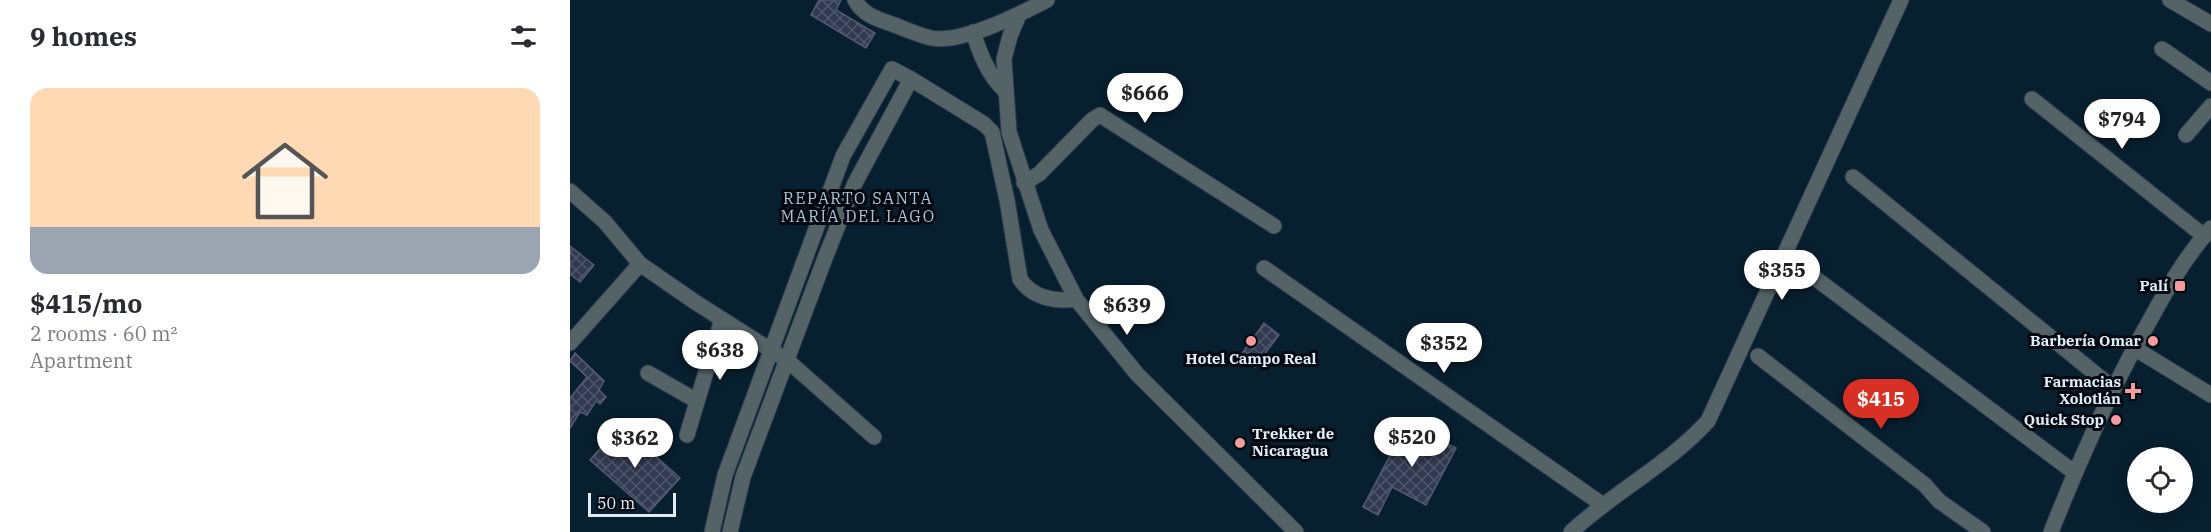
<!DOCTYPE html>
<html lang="en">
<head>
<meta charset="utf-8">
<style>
	:root { --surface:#fff; --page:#f7f7f7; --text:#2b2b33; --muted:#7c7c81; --accent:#d93025 }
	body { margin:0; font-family:"IBM Plex Serif",serif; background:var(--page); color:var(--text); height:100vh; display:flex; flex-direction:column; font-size:22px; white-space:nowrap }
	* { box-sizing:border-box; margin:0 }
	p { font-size:20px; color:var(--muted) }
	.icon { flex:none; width:33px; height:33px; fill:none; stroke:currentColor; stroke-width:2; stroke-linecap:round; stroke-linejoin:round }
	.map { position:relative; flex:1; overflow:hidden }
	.details { display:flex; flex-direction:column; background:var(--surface); width:570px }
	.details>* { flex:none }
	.controls { position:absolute; left:1557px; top:447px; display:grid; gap:12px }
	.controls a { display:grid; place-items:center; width:66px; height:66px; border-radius:50%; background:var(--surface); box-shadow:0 3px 15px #0003; font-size:30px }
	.scale { position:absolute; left:18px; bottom:15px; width:88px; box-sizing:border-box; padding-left:6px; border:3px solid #dfedf8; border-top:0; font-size:16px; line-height:21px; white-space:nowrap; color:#dfedf8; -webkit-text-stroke:4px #02080f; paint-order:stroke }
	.price { position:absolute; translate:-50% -51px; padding:0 14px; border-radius:21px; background:#fff; color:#222; font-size:20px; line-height:39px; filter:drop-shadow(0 2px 3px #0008) }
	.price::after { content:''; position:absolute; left:50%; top:36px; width:18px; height:14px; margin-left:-9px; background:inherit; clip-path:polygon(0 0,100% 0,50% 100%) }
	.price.on { background:var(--accent); color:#fff }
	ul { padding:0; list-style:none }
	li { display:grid; align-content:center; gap:12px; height:318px; padding:0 30px }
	li span { display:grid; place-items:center; height:186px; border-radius:18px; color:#555 }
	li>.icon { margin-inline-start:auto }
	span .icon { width:108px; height:108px; fill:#fffc; stroke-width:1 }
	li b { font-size:26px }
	h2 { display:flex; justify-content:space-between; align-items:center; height:72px; padding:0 30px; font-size:26px }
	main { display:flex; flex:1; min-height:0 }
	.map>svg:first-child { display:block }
	.building { fill:url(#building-cross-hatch); stroke:#515a72; stroke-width:1.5 }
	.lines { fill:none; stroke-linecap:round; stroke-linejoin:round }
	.minor-casing { stroke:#263c4b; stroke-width:17 }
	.minor { stroke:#556367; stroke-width:15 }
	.poi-dot { fill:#f59b9d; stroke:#02080f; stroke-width:2 }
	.labels { text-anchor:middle; stroke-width:6; stroke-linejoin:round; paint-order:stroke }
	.poi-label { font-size:15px; font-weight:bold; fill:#dfedf8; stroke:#02080f; text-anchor:end }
	.neighbourhood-label { font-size:16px; letter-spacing:1.5px; fill:#aac4da; stroke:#02080f }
</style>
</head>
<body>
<main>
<section class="details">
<h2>9 homes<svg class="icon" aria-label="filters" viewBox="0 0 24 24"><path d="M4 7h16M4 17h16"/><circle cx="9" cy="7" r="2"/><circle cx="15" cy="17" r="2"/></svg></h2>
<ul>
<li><span style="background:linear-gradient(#ffd9b3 75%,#9aa5b1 0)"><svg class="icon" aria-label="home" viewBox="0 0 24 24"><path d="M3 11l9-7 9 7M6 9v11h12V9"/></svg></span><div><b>$415/mo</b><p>2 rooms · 60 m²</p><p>Apartment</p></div></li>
</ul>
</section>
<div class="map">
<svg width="1641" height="532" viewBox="0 0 1641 532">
	<defs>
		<pattern id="building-cross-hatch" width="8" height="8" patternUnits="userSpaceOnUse" patternTransform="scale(1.5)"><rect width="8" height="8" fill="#323a51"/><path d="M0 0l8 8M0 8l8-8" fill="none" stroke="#4f576b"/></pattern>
	</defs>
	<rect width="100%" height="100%" fill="#081f2f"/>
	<path class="building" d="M249 0H271L266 10 305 33 296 48 241 15Z
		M0 246 24 265 10 282 0 274Z
		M694 323 709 335 685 367 670 356Z
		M5 353 34 381 29 390 36 397 30 404 26 401 17 415 10 412 0 428V398L17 377 0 361Z
		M837 423 886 448 856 505 822 487 808 515 793 507Z
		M51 425 110 478 79 512 20 460Z"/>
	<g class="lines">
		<g class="minor-casing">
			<path id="minor" d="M285 0C293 15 307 19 322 24 335 29 348 35 361 38 392 44 450 14 477 0
				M1600 0 1641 24
				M449 15 440 36 434 59 439 132 471 230 506 299 567 374 726 532
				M403 32C410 54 418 75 435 91
				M1592 49 1641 83
				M341 79 414 124 422 132 437 200 450 279C462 298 485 302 506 299
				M1462 99 1634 236
				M1616 135 1641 106
				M1283 177 1543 388
				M454 183 469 174 522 120 530 115 704 226
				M0 191 35 222 70 264 125 302 218 361 304 437
				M694 268 1033 505
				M1237 272 1505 473
				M0 343 70 264
				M1564 348 1641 395
				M1188 356 1355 485 1369 501 1413 532
				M78 373 127 401
				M117 435 152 319
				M142 532 155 475 273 156 322 69 341 79 285 183 255 258 173 477 160 532
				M1001 532C1044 492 1099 464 1138 421L1331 0
				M1481 532C1510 459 1541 388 1580 320 1598 287 1616 256 1641 228"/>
		</g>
		<use href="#minor" class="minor"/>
	</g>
	<g class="poi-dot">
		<rect x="1604" y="280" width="12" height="12" rx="3"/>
		<circle cx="681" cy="341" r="6"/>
		<circle cx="1583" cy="341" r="6"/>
		<path d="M1560 382h6v6h6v6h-6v6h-6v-6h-6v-6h6z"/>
		<circle cx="1546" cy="420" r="6"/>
		<circle cx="670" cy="443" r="6"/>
	</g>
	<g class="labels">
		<g class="poi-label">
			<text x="1598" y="291">Palí</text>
			<text x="1571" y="346">Barbería Omar</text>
			<text x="681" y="364" text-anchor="middle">Hotel Campo Real</text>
			<text x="1551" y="387">Farmacias<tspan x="1551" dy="17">Xolotlán</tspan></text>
			<text x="1534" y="425">Quick Stop</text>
			<text x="682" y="439" text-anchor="start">Trekker de<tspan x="682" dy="17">Nicaragua</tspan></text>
		</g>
		<g class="neighbourhood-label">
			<text x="288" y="204">REPARTO SANTA<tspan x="288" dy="18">MARÍA DEL LAGO</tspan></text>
		</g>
	</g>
</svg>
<div class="controls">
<a><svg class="icon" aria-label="locate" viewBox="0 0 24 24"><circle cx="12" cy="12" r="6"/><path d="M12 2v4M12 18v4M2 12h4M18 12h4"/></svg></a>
</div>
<div class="scale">50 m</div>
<b class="price" style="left:575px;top:124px">$666</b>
<b class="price" style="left:1552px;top:150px">$794</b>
<b class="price" style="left:1212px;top:301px">$355</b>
<b class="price" style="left:557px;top:336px">$639</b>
<b class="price" style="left:874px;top:374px">$352</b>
<b class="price" style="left:150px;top:381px">$638</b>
<b class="price on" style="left:1311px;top:430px">$415</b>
<b class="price" style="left:842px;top:468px">$520</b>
<b class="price" style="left:65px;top:469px">$362</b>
</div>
</main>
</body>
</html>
